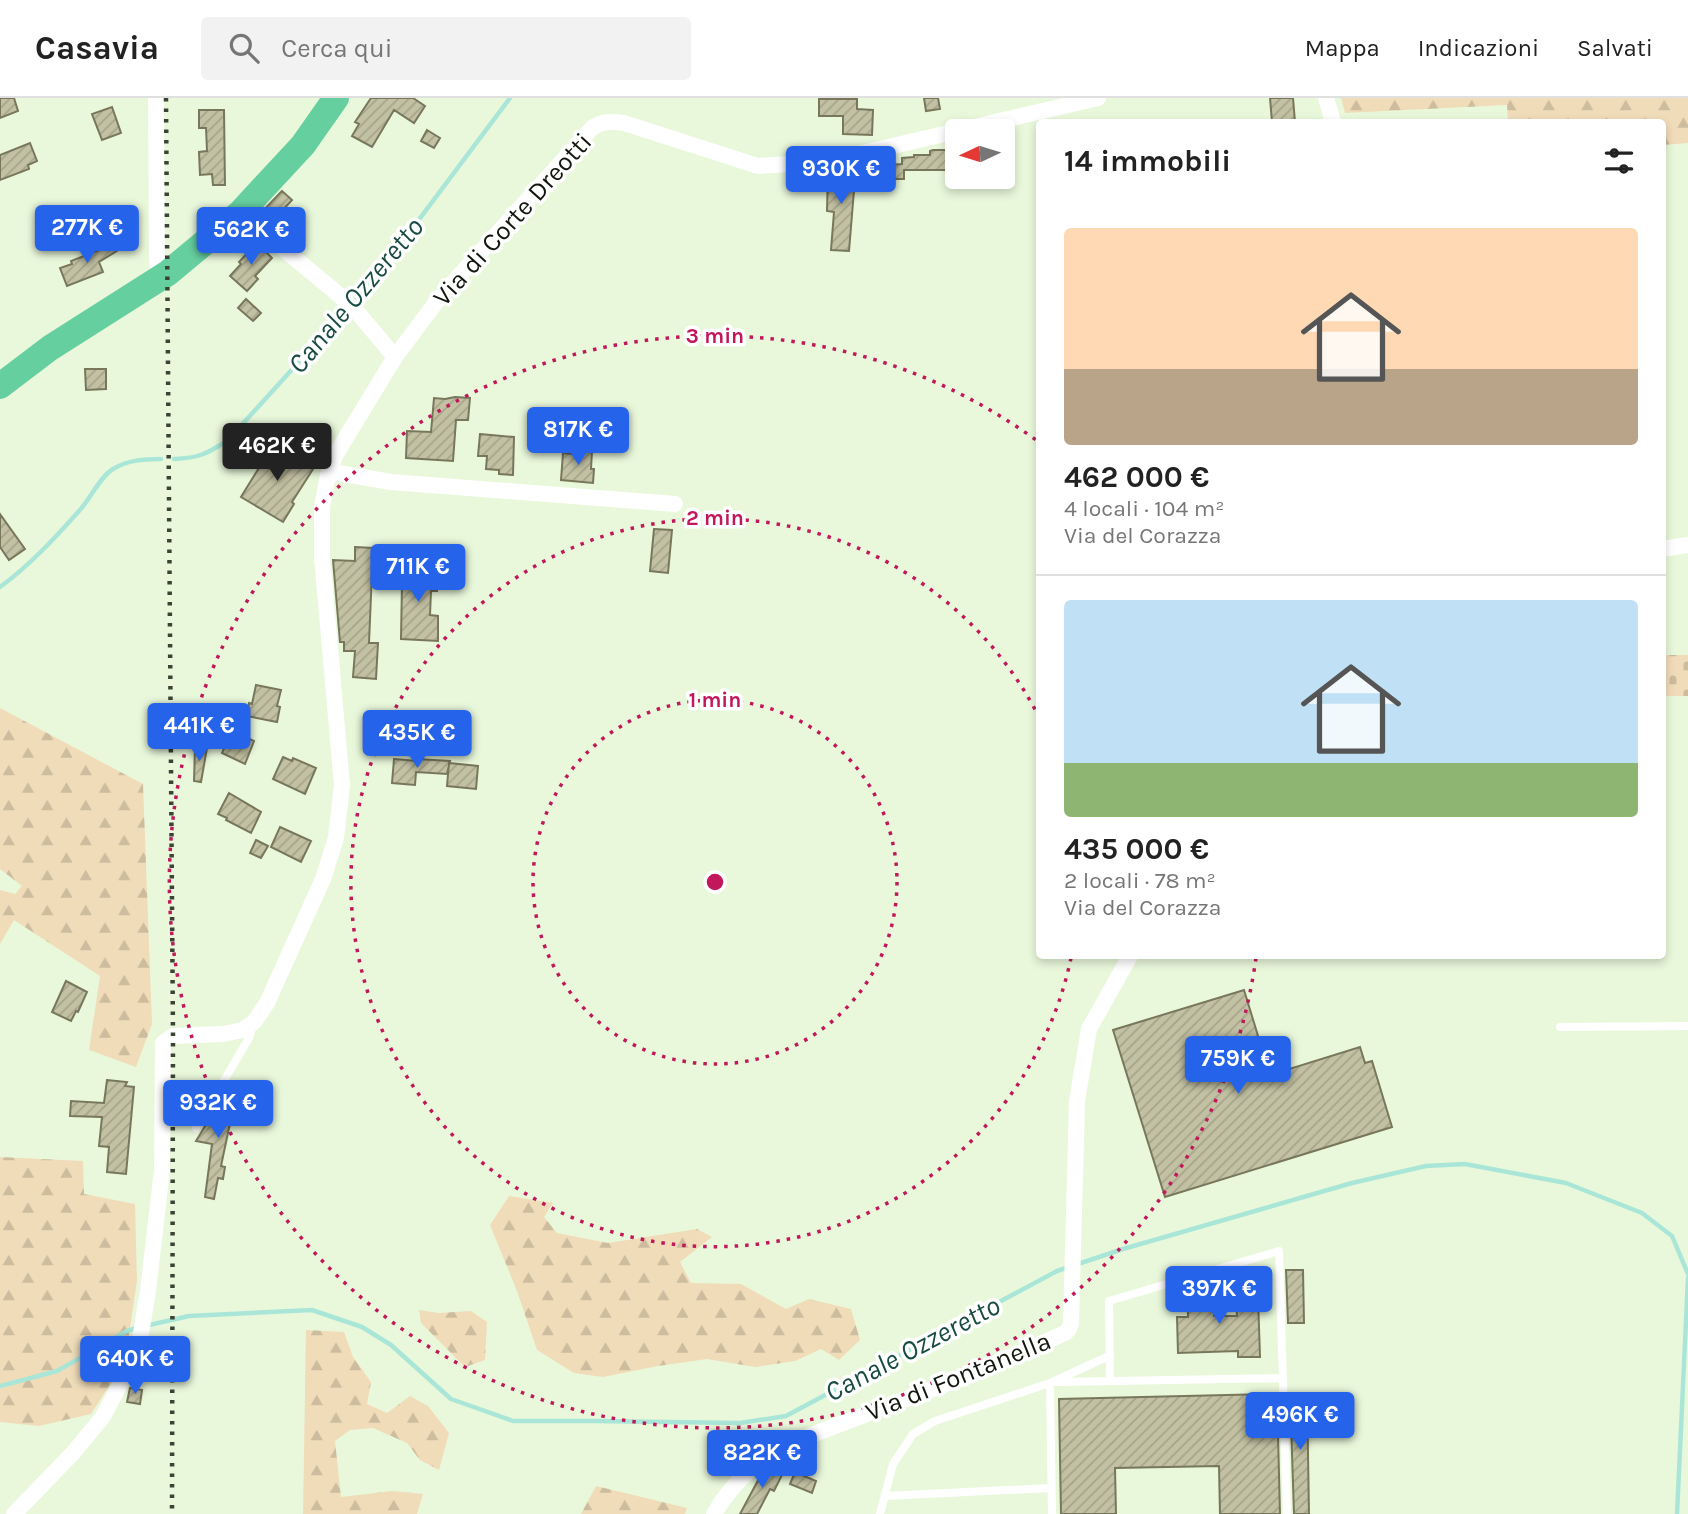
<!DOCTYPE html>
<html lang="it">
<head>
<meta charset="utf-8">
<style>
	:root { --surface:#fff; --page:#f2f2f2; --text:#222; --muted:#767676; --line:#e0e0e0; --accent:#2563eb }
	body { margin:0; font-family:Karla,sans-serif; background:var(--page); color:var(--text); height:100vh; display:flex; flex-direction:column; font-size:26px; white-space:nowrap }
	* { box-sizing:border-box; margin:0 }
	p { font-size:23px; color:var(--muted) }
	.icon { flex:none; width:38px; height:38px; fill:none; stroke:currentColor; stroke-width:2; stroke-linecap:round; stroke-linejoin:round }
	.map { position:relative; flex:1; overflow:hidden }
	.details { position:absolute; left:1036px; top:21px; width:630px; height:840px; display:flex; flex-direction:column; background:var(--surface); border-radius:7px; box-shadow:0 4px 10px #0003 }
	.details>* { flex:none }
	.needle { width:46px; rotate:266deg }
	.controls { position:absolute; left:945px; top:21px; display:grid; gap:14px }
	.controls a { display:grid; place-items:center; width:70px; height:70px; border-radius:7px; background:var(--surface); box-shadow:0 4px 10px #0003; font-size:35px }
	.price { position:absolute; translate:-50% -60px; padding:0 16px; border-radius:7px; background:var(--accent); color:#fff; font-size:23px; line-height:46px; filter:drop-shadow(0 2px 4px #0008) }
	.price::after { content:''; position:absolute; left:50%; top:42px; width:21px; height:16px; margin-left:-10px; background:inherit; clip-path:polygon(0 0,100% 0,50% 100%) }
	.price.selected { background:#222; color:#fff }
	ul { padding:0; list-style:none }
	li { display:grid; align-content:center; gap:14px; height:371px; padding:0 28px }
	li+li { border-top:2px solid var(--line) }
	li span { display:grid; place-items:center; height:217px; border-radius:7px; color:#555 }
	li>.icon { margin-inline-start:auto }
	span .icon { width:126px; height:126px; fill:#fffc; stroke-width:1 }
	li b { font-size:30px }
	h2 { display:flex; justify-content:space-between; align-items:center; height:84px; padding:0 28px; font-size:30px }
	header { display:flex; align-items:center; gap:42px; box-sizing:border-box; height:98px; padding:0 35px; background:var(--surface); border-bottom:2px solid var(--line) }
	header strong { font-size:33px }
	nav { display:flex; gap:38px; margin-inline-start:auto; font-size:24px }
	.search { width:490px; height:63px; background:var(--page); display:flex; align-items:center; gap:18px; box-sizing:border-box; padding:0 24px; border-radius:7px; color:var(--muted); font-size:26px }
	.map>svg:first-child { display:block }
	.forest { fill:url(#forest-firs) }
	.cemetery { fill:url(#cemetery-stones) }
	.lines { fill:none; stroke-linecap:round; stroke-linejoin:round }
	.stream { stroke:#aae6d7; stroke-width:4.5 }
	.building { fill:url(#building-hatch); stroke:#79775b; stroke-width:2 }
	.lane { stroke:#fff; stroke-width:8 }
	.street { stroke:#fff; stroke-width:16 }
	.primary { stroke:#66cfa0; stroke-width:26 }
	.rail { stroke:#3c4335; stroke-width:4.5; stroke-dasharray:3.5 7; stroke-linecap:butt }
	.ring { fill:none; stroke:#c2185b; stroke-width:3.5; stroke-dasharray:3.5 7 }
	.labels { text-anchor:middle; stroke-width:7; stroke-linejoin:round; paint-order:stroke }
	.street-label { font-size:26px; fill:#12170d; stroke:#fff }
	.water-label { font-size:28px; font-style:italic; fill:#184b41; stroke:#fff }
	.centre { fill:#c2185b; stroke:#fff; stroke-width:3.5 }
	.ring-label { font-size:21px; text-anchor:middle; font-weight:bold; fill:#c2185b; stroke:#fff; stroke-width:7; stroke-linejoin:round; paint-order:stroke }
</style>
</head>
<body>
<header>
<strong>Casavia</strong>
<div class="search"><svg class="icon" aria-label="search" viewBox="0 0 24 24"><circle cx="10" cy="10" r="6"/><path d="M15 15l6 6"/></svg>Cerca qui</div>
<nav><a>Mappa</a><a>Indicazioni</a><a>Salvati</a></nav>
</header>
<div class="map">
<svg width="1688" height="1416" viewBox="0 0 1688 1416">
	<defs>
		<pattern id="forest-firs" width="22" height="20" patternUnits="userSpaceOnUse" patternTransform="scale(1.75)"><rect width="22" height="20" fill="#f0dcb9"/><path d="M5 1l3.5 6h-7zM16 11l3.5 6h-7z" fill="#cdbc9e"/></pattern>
		<pattern id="cemetery-stones" width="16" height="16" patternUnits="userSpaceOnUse" patternTransform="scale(1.75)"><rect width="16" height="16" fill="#f0dcb9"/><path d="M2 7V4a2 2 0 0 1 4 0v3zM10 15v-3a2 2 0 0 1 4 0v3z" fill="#cdbc9e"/></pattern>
		<pattern id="building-hatch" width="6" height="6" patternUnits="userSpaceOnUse" patternTransform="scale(1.75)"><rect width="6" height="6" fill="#c2c1a3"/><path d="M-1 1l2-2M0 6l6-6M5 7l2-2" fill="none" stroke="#a6a58b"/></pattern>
	</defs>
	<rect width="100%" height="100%" fill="#e9f8db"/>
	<path class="forest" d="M1341 0H1688V45L1663 47 1662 24H1508L1507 7 1345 15Z
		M0 610 143 686 152 926 136 969 89 952 100 878 14 822 0 846V792L15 796 22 788 0 771Z
		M0 1059 83 1063 84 1096 135 1106 137 1183 125 1263 91 1316 39 1328 0 1324Z
		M509 1098 553 1105 544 1119 557 1135 608 1145 697 1131 712 1139 680 1164 691 1185 741 1186 786 1211 809 1201 851 1211 860 1242 839 1262 821 1251 795 1263 755 1269 707 1261 658 1268 603 1279 574 1275 537 1252 517 1193 490 1127Z
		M419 1212 439 1215 471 1213 487 1224 485 1262 465 1269 421 1225Z
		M306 1232 344 1234 353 1259 371 1284 367 1306 387 1315 410 1298 428 1308 449 1335 439 1372 420 1362 407 1345 373 1330 350 1332 335 1343 341 1399 392 1393 423 1396 417 1416H303Z
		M596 1388 687 1410 685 1416H581Z"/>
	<path class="cemetery" d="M1663 557H1688V598H1663Z"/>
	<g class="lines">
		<path class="stream" d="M353 205 373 183 510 0
			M174 361C199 360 206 356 227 343L347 211
			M0 489C29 468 55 440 79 413 90 401 100 379 113 371 128 362 144 361 161 361
			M1078 1166 1123 1151 1352 1085 1426 1068 1465 1066 1566 1085 1642 1115 1672 1138 1688 1176
			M145 1228 189 1218 312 1212 362 1229 391 1247 451 1301 513 1323H594L740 1325 786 1318 1057 1173 1069 1169
			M0 1288 57 1273 127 1233 136 1230
			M1677 1416 1688 1180"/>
	</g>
	<path class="building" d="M0 0H14L18 13 0 20Z
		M371 0H413L425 8 414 25 394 12 372 49 352 38 359 26 355 24Z
		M924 0H938L940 11 926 13Z
		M1270 0H1293L1295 24H1272Z
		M819 1H857V11L873 12 872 37 843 36V18H819Z
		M112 9 121 35 102 42 92 16Z
		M199 12H224L225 87H213L212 76 200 77 199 54 207 53 206 30H199Z
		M427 32 440 40 434 50 421 43Z
		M30 45 37 63 28 67 29 71 0 82V57Z
		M933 52H950L951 72H904V81H889V67L902 66V60L914 59V57H930V53Z
		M856 68 849 153 831 152 834 114 827 113 828 74Z
		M282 93 292 102 270 126 259 117Z
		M117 145 120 151 99 164 103 174 67 188 60 170 72 166 71 163Z
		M257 145 272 160 255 178 258 181 247 193 230 178 241 166 239 164Z
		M246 201 261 215 253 223 238 210Z
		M85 271H106V291L86 292Z
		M455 299 470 300 468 322H456L453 363 406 360 407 333 431 334 434 300 445 301Z
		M480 336 514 339 513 377 499 376V372L486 371 487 358H478Z
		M272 345 313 371 292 404 294 406 283 424 241 399 262 365 260 364Z
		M573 351 592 353 591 371H594L593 385 561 382 563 355 572 356Z
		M0 416 25 451 9 462 0 449Z
		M654 431 672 432 668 475 650 473Z
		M355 449 373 450 369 545H378L376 581 353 579 355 553H344V544H340L333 462 355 463Z
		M406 460 420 462 419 478 439 480 437 493H431L430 517 438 518V543L401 541 402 485Z
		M256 587 281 592 277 608 280 609 277 624 247 618 249 605 252 606Z
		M232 633 254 643 245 666 222 655Z
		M195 648 207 650 201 684 194 683Z
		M283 659 292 663 293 660 316 670 305 696 273 681Z
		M394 661 417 663V661L450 663 447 676 416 674 415 687 392 685Z
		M449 665 478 668 476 691 447 688Z
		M229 695 261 714 251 735 226 722 227 720 218 716Z
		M280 729 311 743 301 764 271 749Z
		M256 742 268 748 261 760 250 755Z
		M66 883 87 894 78 914 76 913 71 923 52 914Z
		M1244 892 1270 977 1360 949 1365 965 1372 963 1392 1029 1165 1099 1113 932Z
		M107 982 127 984 125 988 134 989 126 1076 107 1074 109 1049 99 1048 102 1019 70 1018 71 1003 104 1005Z
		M224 997 241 1000 239 1012 233 1011 221 1068 225 1069 223 1081 218 1080 214 1101 205 1099 212 1046 196 1043Z
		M1286 1172H1303L1304 1225H1288Z
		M1187 1188H1213L1214 1218H1237L1236 1199H1258L1260 1259H1238V1253L1178 1255 1177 1219H1188Z
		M130 1290 142 1292 140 1306 127 1304Z
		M1290 1295H1307L1309 1416H1294Z
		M1269 1296H1277L1280 1416H1220L1219 1368 1115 1370 1116 1416H1061L1059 1301Z
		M771 1368 783 1375 774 1393 770 1391 757 1416H740L762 1375Z
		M795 1374 816 1383 812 1395 790 1386Z"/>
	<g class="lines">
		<path class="lane" d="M1560 929 1688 928
			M196 1030 249 940 253 926
			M1110 1283 1109 1203 1279 1153 1287 1416
			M1056 1284 1282 1280
			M1050 1285 1052 1416
			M885 1398 1051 1390
			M880 1416 893 1366 913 1336 935 1323 1050 1285 1109 1258"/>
		<path class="street" d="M156 0 157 160 159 181
			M1326 0 1333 24
			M240 115 338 196 358 215 395 259
			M328 377 338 375 391 384 675 406
			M1662 451 1688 447
			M14 1416 72 1356 102 1320 138 1254 148 1193 162 1072 163 945 173 938 223 936 243 932 254 924 267 905 323 781 336 740 342 687 322 459V409L328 377 336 356 395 259 440 199 592 30C603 23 610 23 624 25L758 68 824 64 1098 0
			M714 1416C730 1388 756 1363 785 1347L983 1272 1065 1235 1069 1231 1071 1225 1077 1003 1089 931 1130 858"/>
		<path class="primary" d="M0 288 50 250 168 175 240 115 303 47 336 0"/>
		<path class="rail" d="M166 0 173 938 172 1416"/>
	</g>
	<g class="ring">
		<circle cx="715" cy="784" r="182"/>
		<path d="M1071 860A364 364 0 1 1 1039 619"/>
		<path d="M1256 860A546 546 0 1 1 1036 342"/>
	</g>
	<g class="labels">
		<g class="street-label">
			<text transform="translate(512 121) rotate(-48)" y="9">Via di Corte Dreotti</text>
			<text transform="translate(958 1278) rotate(-22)" y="9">Via di Fontanella</text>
		</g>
		<g class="water-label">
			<text transform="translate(355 197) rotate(-50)" y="10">Canale Ozzeretto</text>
			<text transform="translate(912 1250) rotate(-28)" y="10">Canale Ozzeretto</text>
		</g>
	</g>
	<circle cx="715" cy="784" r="10" class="centre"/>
	<g class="ring-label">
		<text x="715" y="245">3 min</text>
		<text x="715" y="427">2 min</text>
		<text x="715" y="609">1 min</text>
	</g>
</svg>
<div class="controls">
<a><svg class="needle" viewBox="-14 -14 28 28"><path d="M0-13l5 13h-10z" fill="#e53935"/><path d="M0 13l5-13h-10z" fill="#767676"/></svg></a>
</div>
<b class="price" style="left:841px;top:108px">930K €</b>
<b class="price" style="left:87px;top:167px">277K €</b>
<b class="price" style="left:251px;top:169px">562K €</b>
<b class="price" style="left:578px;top:369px">817K €</b>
<b class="price selected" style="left:277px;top:385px">462K €</b>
<b class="price" style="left:418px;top:506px">711K €</b>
<b class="price" style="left:199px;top:665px">441K €</b>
<b class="price" style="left:417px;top:672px">435K €</b>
<b class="price" style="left:1238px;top:998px">759K €</b>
<b class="price" style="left:218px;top:1042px">932K €</b>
<b class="price" style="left:1219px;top:1228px">397K €</b>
<b class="price" style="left:135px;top:1298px">640K €</b>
<b class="price" style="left:1300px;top:1354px">496K €</b>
<b class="price" style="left:762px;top:1392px">822K €</b>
<section class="details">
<h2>14 immobili<svg class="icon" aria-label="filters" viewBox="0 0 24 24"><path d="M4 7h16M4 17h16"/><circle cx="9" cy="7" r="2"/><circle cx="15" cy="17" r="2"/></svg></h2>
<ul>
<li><span style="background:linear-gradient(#ffd9b3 65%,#b9a48a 0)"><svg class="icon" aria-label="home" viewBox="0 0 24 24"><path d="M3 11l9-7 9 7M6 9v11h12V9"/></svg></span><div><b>462 000 €</b><p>4 locali · 104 m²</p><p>Via del Corazza</p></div></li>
<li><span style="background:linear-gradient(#bfe0f5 75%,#8fb573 0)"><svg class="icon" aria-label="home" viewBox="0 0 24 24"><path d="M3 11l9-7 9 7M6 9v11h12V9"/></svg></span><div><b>435 000 €</b><p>2 locali · 78 m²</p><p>Via del Corazza</p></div></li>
</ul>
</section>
</div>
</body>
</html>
